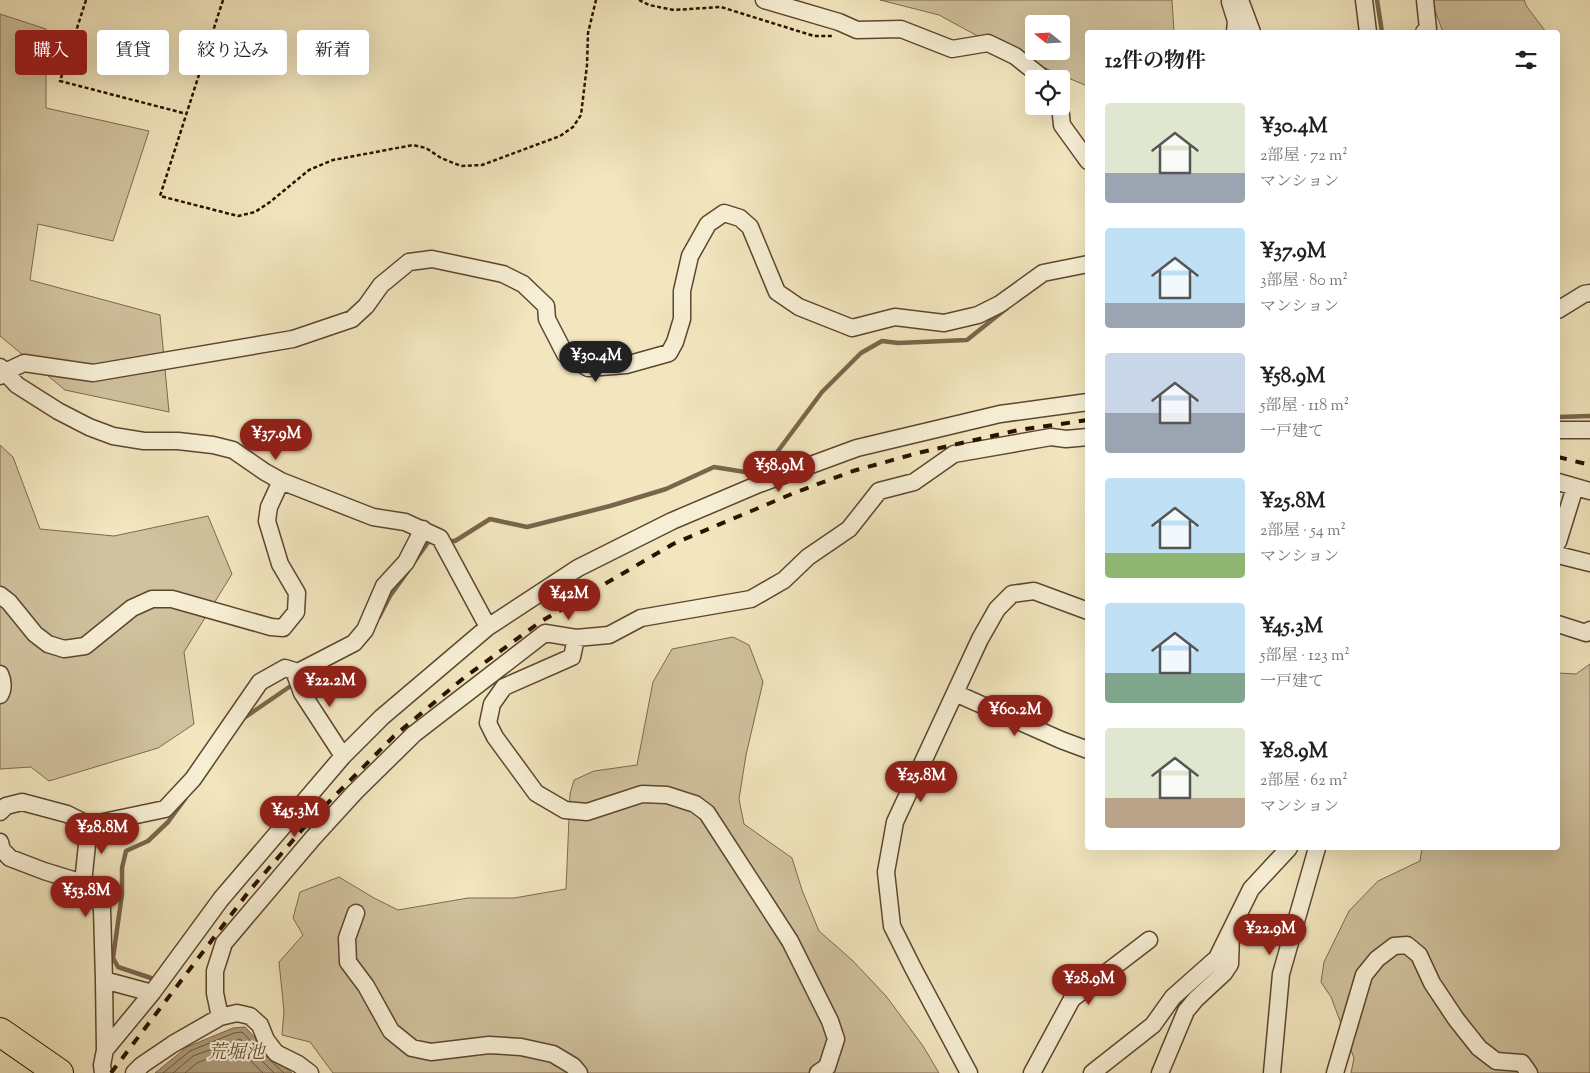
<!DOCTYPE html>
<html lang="ja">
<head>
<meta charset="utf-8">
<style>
	:root { --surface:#fff; --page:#f2f2f2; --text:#202124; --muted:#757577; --accent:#8f2418 }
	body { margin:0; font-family:"Sorts Mill Goudy","Noto Serif JP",serif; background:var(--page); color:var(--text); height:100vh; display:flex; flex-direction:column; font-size:19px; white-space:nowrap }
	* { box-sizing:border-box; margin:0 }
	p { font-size:16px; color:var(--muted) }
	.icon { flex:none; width:28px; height:28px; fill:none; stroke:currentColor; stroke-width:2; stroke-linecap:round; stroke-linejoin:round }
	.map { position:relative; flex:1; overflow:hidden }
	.drawer { position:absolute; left:1085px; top:30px; width:475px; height:820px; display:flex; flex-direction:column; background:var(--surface); border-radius:5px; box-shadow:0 5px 20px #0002 }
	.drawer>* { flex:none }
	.hud { position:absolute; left:15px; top:30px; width:475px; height:45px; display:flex; gap:10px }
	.needle { width:32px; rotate:288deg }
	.tools { position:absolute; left:1025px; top:15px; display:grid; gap:10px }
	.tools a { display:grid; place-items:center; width:45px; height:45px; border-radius:5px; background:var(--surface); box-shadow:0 5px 20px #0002; font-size:25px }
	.price { position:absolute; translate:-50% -42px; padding:0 11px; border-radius:18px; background:var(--accent); color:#fff; font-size:16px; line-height:32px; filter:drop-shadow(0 1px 2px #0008) }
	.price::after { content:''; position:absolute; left:50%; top:30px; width:15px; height:11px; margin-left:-8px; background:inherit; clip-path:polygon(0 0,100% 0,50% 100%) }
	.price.active { background:#222; color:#fff }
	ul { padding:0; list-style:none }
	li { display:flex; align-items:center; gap:15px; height:125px; padding:0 20px }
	li span { display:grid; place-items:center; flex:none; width:140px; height:100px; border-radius:5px; color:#555 }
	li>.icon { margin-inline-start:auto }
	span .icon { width:60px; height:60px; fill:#fffc; stroke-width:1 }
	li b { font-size:21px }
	h2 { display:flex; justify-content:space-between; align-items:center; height:60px; padding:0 20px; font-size:21px }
	.chip { padding:0 18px; border-radius:5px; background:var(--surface); box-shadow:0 5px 20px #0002; font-size:18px; line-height:45px }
	.chip.active { background:var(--accent); color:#fff }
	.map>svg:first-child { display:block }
	.green { fill:#d0c29e; stroke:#7e694f; fill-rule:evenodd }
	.water { fill:#ae9d7d; stroke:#7a654b }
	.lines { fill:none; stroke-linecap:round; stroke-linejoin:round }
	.shore { stroke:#6c563e; stroke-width:1 }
	.stream { stroke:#7a654b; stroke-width:4.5 }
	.minor-casing { stroke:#5d4630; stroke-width:19 }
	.motorway-casing { stroke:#2b1000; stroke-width:30 }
	.path { stroke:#2b1000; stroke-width:2.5; stroke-dasharray:4 2.5; stroke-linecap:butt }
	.minor { stroke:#f7efd5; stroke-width:16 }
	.motorway { stroke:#f2e6be; stroke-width:28 }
	.rail { stroke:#2b1000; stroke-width:4; stroke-dasharray:9 9; stroke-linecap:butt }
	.labels { text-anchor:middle; stroke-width:4; stroke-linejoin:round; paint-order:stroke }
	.water-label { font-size:19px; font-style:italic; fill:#664f38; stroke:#f7efd5 }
</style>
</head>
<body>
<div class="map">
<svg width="1590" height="1073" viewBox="0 0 1590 1073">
	<rect width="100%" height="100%" fill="#f2e6be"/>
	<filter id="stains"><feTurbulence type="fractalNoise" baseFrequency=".004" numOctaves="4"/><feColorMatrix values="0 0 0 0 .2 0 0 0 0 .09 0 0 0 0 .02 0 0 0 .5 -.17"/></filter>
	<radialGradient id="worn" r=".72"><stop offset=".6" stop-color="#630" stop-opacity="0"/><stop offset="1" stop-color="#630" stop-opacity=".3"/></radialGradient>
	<path class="green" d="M880 0H1172L1174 32H1088L1087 86 1005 51 939 15ZM1034 24H1061V51H1034Z
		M1431 0H1524L1527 7 1546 32H1443Z
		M0 14 46 29V108L149 131 113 241 38 224 30 280 160 315 169 412 65 390 0 336Z
		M0 445 13 457 40 529 114 536 208 516 232 574 184 652 194 724 158 748 49 781 31 767 0 769Z
		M733 637 749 645 763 682 746 755 739 799 744 824 792 858 802 890 819 931 852 960 886 996 923 1046 939 1073H333L310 1042 282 1035 284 1011 279 962 303 935 293 918 300 892 339 877 374 898 398 910 468 898H514L566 889 570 794 574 780 594 771 637 765 653 682 672 649Z
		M1590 664V1073H1351L1354 1058 1331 997 1321 982 1324 962 1349 911 1378 881 1420 861 1422 848H1558V673L1576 674Z"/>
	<path class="water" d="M245 1027 277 1061 292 1073H155L187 1047 233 1028Z"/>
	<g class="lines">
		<path class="shore" d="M163 1073 190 1051 234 1033 242 1032 274 1064 284 1073
			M173 1073 193 1056 240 1039 274 1073
			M185 1073 197 1063 237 1047 263 1073"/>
		<path class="stream" d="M1377 0 1382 32
			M1558 417 1590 416
			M446 541H455L490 519 527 527 610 506 666 489 714 467 745 472 766 467 822 392 861 353 882 341 898 343 967 340 1007 308
			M414 562 429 541H433
			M379 617 390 596 408 571
			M244 718 295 683
			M151 978 118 967 113 958 122 894V868L126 851 148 841 168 822 185 799"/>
		<g class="minor-casing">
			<path id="minor" d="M764 0 839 22 857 30 901 29 952 49 988 43 1015 56 1044 79
				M1240 0 1252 32
				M1364 0 1368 32
				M1230 2 1236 21 1235 32
				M1424 32 1428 29 1425 0
				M1060 106 1062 125 1088 161
				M1558 310 1584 294 1590 293
				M0 367 17 385 58 411 89 427 113 436 144 441H178L213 445 233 450 265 472 281 481 373 517 405 522 440 538 488 627
				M0 376 5 372 24 363 93 373 293 339 352 319 366 306 381 285 409 262 432 259 503 274 523 284 546 306 547 319 565 354 588 368 626 365 669 353 675 342 682 319V291L690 256 708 224 724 213 740 218 750 227 777 292 799 307 852 328 895 317 944 323 978 315 1000 304 1043 273 1088 264
				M1558 430H1590
				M1558 482 1590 491
				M1558 542 1575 487
				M1558 555 1590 563
				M0 595 9 602 35 634 48 644 64 649 85 646 132 608 152 599H172L271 627 283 628 296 612 297 593 280 564 267 521 269 507 281 481
				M1558 624 1586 633 1590 630
				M576 638 572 657 504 687 492 704 488 723 495 737 536 793 565 810 587 812 642 794 667 795 695 804 707 813 790 941 830 1021 836 1039 827 1067 818 1073
				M294 671 302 693 343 756
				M0 674C3 680 4 689 0 695
				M955 693 1061 740 1088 750
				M0 812 6 806 22 802 67 814 89 825 165 809 193 779 260 682 285 668 298 672 354 643 365 630 384 586 406 562 423 529
				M0 842 2 850 10 858 44 871 83 883 97 895 102 909 104 980 105 1050 102 1065 103 1073
				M83 883 89 825
				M356 913 347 938 348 962 366 986 391 1031 412 1048 431 1052 489 1045 521 1047 553 1054 573 1066 579 1073
				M104 980 152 993
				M220 1017 215 993V971L224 943 313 838 355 792 414 734 545 633 576 638 609 635 641 618 751 599 784 580 808 557 849 529 879 491 914 482 954 454 1051 437 1066 439 1088 437
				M105 1050 152 993 221 899 343 756 382 717 488 627 578 568 672 521 759 484 857 448 1000 414 1088 402
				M134 1073 142 1065 173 1044 220 1017 237 1013 250 1016 260 1025 266 1040 276 1053 298 1064 310 1073
				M969 1073 913 968 892 926 886 872 895 822 980 639 997 609 1012 594 1034 591 1088 611
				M1032 1073 1072 999 1149 940
				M1092 1073 1153 1025 1173 997 1217 958 1251 889 1289 848
				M1160 1073 1186 1011 1196 999 1224 973 1230 964 1231 935
				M1272 1073 1281 974 1317 848
				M1335 1073 1364 975 1377 959 1394 946 1407 945 1419 955 1432 983 1456 1019 1479 1048 1496 1061 1522 1063 1529 1073"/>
		</g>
		<g class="motorway-casing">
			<path id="motorway" d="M0 1032 59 1073"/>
		</g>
		<path class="path" d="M86 0 60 81 187 114
			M223 0 160 196 238 216 255 212 270 202 309 170 333 160 413 145 426 148 441 158 461 166 482 165 560 136 573 127 581 115 587 65 588 33 596 0
			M639 0 649 5 674 10 721 7 814 36H832"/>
		<use href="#minor" class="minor"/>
		<use href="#motorway" class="motorway"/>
		<path class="rail" d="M1558 457 1590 465
			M111 1073 250 890 307 824 394 736 465 677 540 622 673 544 794 493 853 471 918 453 1019 430 1088 420"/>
	</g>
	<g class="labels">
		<g class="water-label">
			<text x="236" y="1058">荒堀池</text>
		</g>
	</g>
	<rect width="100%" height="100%" filter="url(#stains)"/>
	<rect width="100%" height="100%" fill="url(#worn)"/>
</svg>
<div class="tools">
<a><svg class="needle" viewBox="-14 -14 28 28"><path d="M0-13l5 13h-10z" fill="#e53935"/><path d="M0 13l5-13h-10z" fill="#757577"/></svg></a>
<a><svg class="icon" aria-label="locate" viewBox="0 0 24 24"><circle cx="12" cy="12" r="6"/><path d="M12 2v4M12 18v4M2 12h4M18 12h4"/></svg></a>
</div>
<b class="price active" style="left:596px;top:383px">¥30.4M</b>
<b class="price" style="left:276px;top:461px">¥37.9M</b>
<b class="price" style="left:779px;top:493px">¥58.9M</b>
<b class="price" style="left:569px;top:621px">¥42M</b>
<b class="price" style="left:330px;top:708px">¥22.2M</b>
<b class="price" style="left:1015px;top:737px">¥60.2M</b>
<b class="price" style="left:921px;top:803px">¥25.8M</b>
<b class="price" style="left:295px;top:838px">¥45.3M</b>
<b class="price" style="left:102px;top:855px">¥28.8M</b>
<b class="price" style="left:86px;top:918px">¥53.8M</b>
<b class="price" style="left:1270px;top:956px">¥22.9M</b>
<b class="price" style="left:1089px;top:1006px">¥28.9M</b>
<div class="hud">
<a class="chip active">購入</a>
<a class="chip">賃貸</a>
<a class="chip">絞り込み</a>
<a class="chip">新着</a>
</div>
<section class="drawer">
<h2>12件の物件<svg class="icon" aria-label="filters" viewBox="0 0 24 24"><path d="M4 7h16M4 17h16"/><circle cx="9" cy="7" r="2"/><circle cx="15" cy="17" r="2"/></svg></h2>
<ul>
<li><span style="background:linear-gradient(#dfe7d0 70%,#9aa5b1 0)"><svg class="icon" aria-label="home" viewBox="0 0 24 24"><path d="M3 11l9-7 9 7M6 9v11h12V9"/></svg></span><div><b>¥30.4M</b><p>2部屋 · 72 m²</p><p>マンション</p></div></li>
<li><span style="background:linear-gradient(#bfe0f5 75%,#9aa5b1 0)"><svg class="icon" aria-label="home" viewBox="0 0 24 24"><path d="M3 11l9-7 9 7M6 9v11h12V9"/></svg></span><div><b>¥37.9M</b><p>3部屋 · 80 m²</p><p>マンション</p></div></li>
<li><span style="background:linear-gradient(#c9d6e8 60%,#9aa5b1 0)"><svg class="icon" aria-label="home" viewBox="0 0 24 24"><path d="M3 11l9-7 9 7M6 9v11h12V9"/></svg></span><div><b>¥58.9M</b><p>5部屋 · 118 m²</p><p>一戸建て</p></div></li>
<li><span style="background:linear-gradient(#bfe0f5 75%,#8fb573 0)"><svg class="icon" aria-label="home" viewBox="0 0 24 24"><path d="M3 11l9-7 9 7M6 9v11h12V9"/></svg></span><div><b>¥25.8M</b><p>2部屋 · 54 m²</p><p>マンション</p></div></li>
<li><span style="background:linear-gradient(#bfe0f5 70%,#7fa58c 0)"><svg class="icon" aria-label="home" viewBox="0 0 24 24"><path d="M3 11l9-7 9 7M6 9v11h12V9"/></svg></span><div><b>¥45.3M</b><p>5部屋 · 123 m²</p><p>一戸建て</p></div></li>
<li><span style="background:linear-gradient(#dfe7d0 70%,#b9a48a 0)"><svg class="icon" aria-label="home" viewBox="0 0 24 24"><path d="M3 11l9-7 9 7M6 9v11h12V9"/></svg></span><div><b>¥28.9M</b><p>2部屋 · 62 m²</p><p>マンション</p></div></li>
</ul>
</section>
</div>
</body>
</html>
